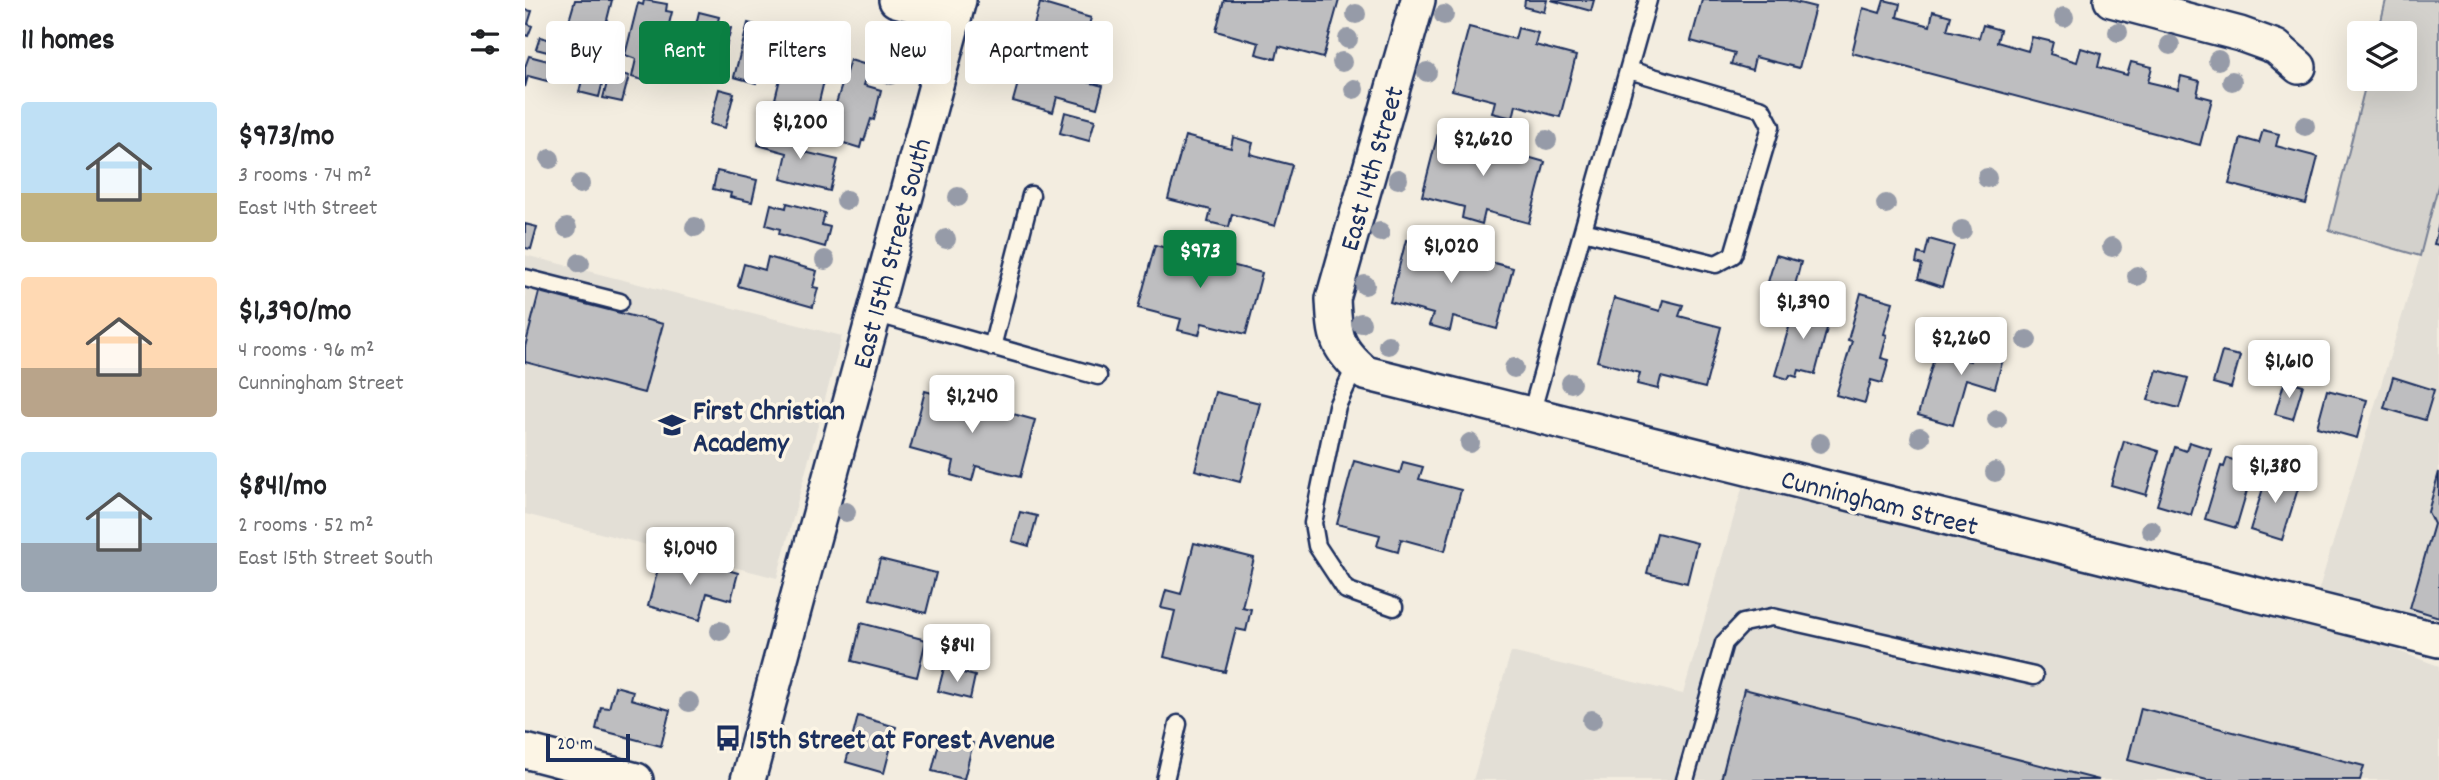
<!DOCTYPE html>
<html lang="en">
<head>
<meta charset="utf-8">
<style>
	:root { --surface:#fff; --page:#f6f6f6; --text:#202124; --muted:#757577; --accent:#0b8043 }
	body { margin:0; font-family:Dekko,sans-serif; background:var(--page); color:var(--text); height:100vh; display:flex; flex-direction:column; font-size:26px; white-space:nowrap }
	* { box-sizing:border-box; margin:0 }
	p { font-size:23px; color:var(--muted) }
	.icon { flex:none; width:38px; height:38px; fill:none; stroke:currentColor; stroke-width:2; stroke-linecap:round; stroke-linejoin:round }
	.map { position:relative; flex:1; overflow:hidden }
	.sheet { display:flex; flex-direction:column; background:var(--surface); width:525px }
	.sheet>* { flex:none }
	.hud { position:absolute; left:21px; top:21px; width:665px; height:63px; display:flex; gap:14px }
	.fabs { position:absolute; left:1822px; top:21px; display:grid; gap:14px }
	.fabs a { display:grid; place-items:center; width:70px; height:70px; border-radius:7px; background:var(--surface); box-shadow:0 7px 28px #0002; font-size:35px }
	.scale { position:absolute; left:21px; bottom:18px; width:84px; box-sizing:border-box; padding-left:7px; border:4px solid #1b2f5e; border-top:0; font-size:19px; line-height:24px; white-space:nowrap; color:#1b2f5e; -webkit-text-stroke:5px #fcf5e5; paint-order:stroke }
	.price { position:absolute; translate:-50% -60px; padding:0 16px; border-radius:7px; background:#fff; color:#222; font-size:23px; line-height:46px; filter:drop-shadow(0 2px 4px #0008) }
	.price::after { content:''; position:absolute; left:50%; top:42px; width:21px; height:16px; margin-left:-10px; background:inherit; clip-path:polygon(0 0,100% 0,50% 100%) }
	.price.current { background:var(--accent); color:#fff }
	ul { padding:0; list-style:none }
	li { display:flex; align-items:center; gap:21px; height:175px; padding:0 21px }
	li span { display:grid; place-items:center; flex:none; width:196px; height:140px; border-radius:7px; color:#555 }
	li>.icon { margin-inline-start:auto }
	span .icon { width:84px; height:84px; fill:#fffc; stroke-width:1 }
	li b { font-size:30px }
	h2 { display:flex; justify-content:space-between; align-items:center; height:84px; padding:0 21px; font-size:30px }
	.pill { padding:0 24px; border-radius:7px; background:var(--surface); box-shadow:0 7px 28px #0002; font-size:24px; line-height:63px }
	.pill.current { background:var(--accent); color:#fff }
	main { display:flex; flex:1; min-height:0 }
	.map>svg:first-child { display:block }
	.built { fill:#e3dfd6 }
	.green { fill:#d3d1cc; stroke:#778095; stroke-width:2 }
	.building { fill:#bebec0; stroke:#1b2f5e; stroke-width:2 }
	.lines { fill:none; stroke-linecap:round; stroke-linejoin:round }
	.service-casing { stroke:#1b2f5e; stroke-width:21 }
	.minor-casing { stroke:#1b2f5e; stroke-width:38 }
	.service { stroke:#fcf5e5; stroke-width:16 }
	.minor { stroke:#fcf5e5; stroke-width:33 }
	.tree { fill:#969ba8 }
	.labels { text-anchor:middle; stroke-width:7; stroke-linejoin:round; paint-order:stroke }
	.street-label { font-size:28px; fill:#1b2f5e; stroke:#fcf5e5 }
	.poi-label { font-size:28px; font-weight:bold; fill:#1b2f5e; stroke:#fcf5e5; text-anchor:start }
</style>
</head>
<body>
<main>
<section class="sheet">
<h2>11 homes<svg class="icon" aria-label="filters" viewBox="0 0 24 24"><path d="M4 7h16M4 17h16"/><circle cx="9" cy="7" r="2"/><circle cx="15" cy="17" r="2"/></svg></h2>
<ul>
<li><span style="background:linear-gradient(#bfe0f5 65%,#c2b280 0)"><svg class="icon" aria-label="home" viewBox="0 0 24 24"><path d="M3 11l9-7 9 7M6 9v11h12V9"/></svg></span><div><b>$973/mo</b><p>3 rooms · 74 m²</p><p>East 14th Street</p></div></li>
<li><span style="background:linear-gradient(#ffd9b3 65%,#b9a48a 0)"><svg class="icon" aria-label="home" viewBox="0 0 24 24"><path d="M3 11l9-7 9 7M6 9v11h12V9"/></svg></span><div><b>$1,390/mo</b><p>4 rooms · 96 m²</p><p>Cunningham Street</p></div></li>
<li><span style="background:linear-gradient(#bfe0f5 65%,#9aa5b1 0)"><svg class="icon" aria-label="home" viewBox="0 0 24 24"><path d="M3 11l9-7 9 7M6 9v11h12V9"/></svg></span><div><b>$841/mo</b><p>2 rooms · 52 m²</p><p>East 15th Street South</p></div></li>
</ul>
</section>
<div class="map">
<svg width="1914" height="780" viewBox="0 0 1914 780">
	<rect width="100%" height="100%" fill="#f3ede0"/>
	<filter id="ink" filterUnits="userSpaceOnUse"><feTurbulence type="fractalNoise" baseFrequency=".0143" numOctaves="2"/><feDisplacementMap in="SourceGraphic" scale="14" xChannelSelector="R" yChannelSelector="G"/><feConvolveMatrix kernelMatrix="1 2 1 2 8 2 1 2 1" color-interpolation-filters="sRGB"/></filter>
	<g filter="url(#ink)">
		<path class="built" d="M1914 182V625L1793 592 1895 257Z
			M0 255 317 336 252 578 0 514Z
			M1218 485 1264 489 1560 564 1851 643 1914 666V780H948L986 652 1158 694Z"/>
		<path class="green" d="M1861 0H1914V182L1895 256 1804 230 1842 79H1880V33H1853Z"/>
		<path class="building" d="M50 0H87L77 40 73 39 69 55 42 48 46 32 41 31Z
			M119 0 142 4 141 11 147 12 134 64 129 62 124 82 107 77 111 59 100 55 113 3 118 5Z
			M699 0H814L798 58 754 46 751 59 731 54 734 43 691 31Z
			M1000 0H1022L1019 12 999 7Z
			M1026 0H1069L1066 11Z
			M1177 0H1262L1290 7 1274 68 1230 57 1227 70 1206 64 1210 53 1166 41Z
			M1359 0 1375 4 1372 17 1405 26 1408 11 1426 16 1422 30 1454 38 1458 25 1475 30 1472 42 1503 51 1507 37 1528 42 1525 54 1552 62 1556 48 1576 54 1573 67 1602 75 1606 62 1627 67 1623 82 1653 89 1656 76 1675 81 1672 95 1687 99 1675 145 1327 53 1338 8 1355 13Z
			M515 3 566 18 559 42 542 37 536 58 503 48Z
			M0 10 7 11 3 24 7 26 3 36 0 35Z
			M174 12 194 17 192 25 206 28 193 78 160 70Z
			M223 23 245 29 242 38 256 42 247 77 234 73 231 83 209 77Z
			M944 27 990 39 993 28 1013 33 1010 45 1051 56 1035 117 991 105 988 118 967 113 970 101 927 90Z
			M15 37 33 42 30 54 11 49Z
			M276 38 295 42 292 57 304 60 292 110 250 99 264 42 275 45Z
			M4 56 27 62 22 81 3 76 0 87V67Z
			M325 60 345 66 339 85 356 90 349 120 346 119 339 141 337 140 335 148 309 140 312 131 303 128Z
			M61 64 81 69 74 97 54 92Z
			M498 65 578 86 572 108 532 97 528 112 488 101Z
			M85 71 104 76 97 102 78 98Z
			M194 89 209 93 200 128 185 124Z
			M540 112 570 120 564 141 535 133Z
			M237 128 282 139 279 152 313 160 305 191 256 179 262 153 233 145Z
			M1738 130 1754 134 1751 146 1793 157 1781 204 1704 184 1716 138 1734 143Z
			M913 133 959 145 962 134 981 139 978 150 1020 162 1004 223 960 211 957 224 937 218 939 207 897 196Z
			M660 136 706 148 708 137 728 143 725 154 767 165 750 226 707 214 704 227 683 222 686 210 643 199Z
			M192 171 232 180 227 202 205 197 206 193 188 189Z
			M262 203 300 213 297 225 305 227 300 247 254 234 255 229 241 225 246 204 261 208Z
			M0 224 12 227 6 249 0 248Z
			M1914 224V245L1909 244Z
			M1404 239 1429 246 1417 287 1393 279 1397 265 1391 263 1393 253 1400 255Z
			M881 240 927 252 930 241 950 246 947 257 988 268 972 329 928 317 925 331 904 325 908 314 865 302Z
			M630 245 676 257 679 246 699 251 695 262 737 273 721 334 677 323 674 335 653 330 656 319 613 308Z
			M1251 255 1276 262 1269 289 1243 282Z
			M243 257 292 271 288 287 293 288 288 307 213 286 219 264 240 270Z
			M14 292 138 324 119 393 0 362V347Z
			M1336 293 1368 302 1359 334 1362 335 1356 358 1364 360 1357 383 1346 380 1340 403 1311 395 1327 341 1323 340Z
			M1089 298 1135 311 1138 300 1158 305 1154 316 1196 327 1180 388 1136 377 1133 389 1112 384 1115 373 1072 361Z
			M1272 300 1295 306 1293 314 1301 316 1300 320 1304 321 1290 374 1274 370 1272 377 1265 375 1263 379 1250 375Z
			M1453 332 1483 341 1470 388 1441 379 1428 425 1393 415 1411 351 1445 361Z
			M1697 352 1715 356 1706 388 1688 383Z
			M1632 370 1663 378 1654 408 1623 400Z
			M1868 377 1909 390 1900 420 1859 408Z
			M1760 380 1778 385 1768 419 1750 414Z
			M449 390 469 396 466 408 510 420 495 477 451 466 447 481 426 475 429 461 385 449 400 391 446 404Z
			M1802 390 1842 400 1832 438 1792 427Z
			M690 392 735 403 715 482 670 470Z
			M1599 441 1634 451 1621 495 1586 485Z
			M1664 442 1686 449 1666 515 1632 505 1650 447 1661 451Z
			M1702 458 1718 463 1715 474 1726 477 1711 528 1680 519 1696 466 1699 467Z
			M829 461 875 473 878 462 898 467 894 479 936 490 920 551 876 539 873 552 852 546 855 535 812 524Z
			M1744 469 1776 479 1757 540 1725 530Z
			M1914 472V617L1885 608 1909 524 1903 512Z
			M495 512 512 516 504 546 487 541Z
			M1132 533 1172 543 1162 583 1122 573Z
			M669 543 729 558 717 607 726 609 721 631 711 629 700 672 639 657 650 611 636 608 641 590 656 594Z
			M136 558 174 568 175 562 213 573 206 600 182 593 175 620 123 606Z
			M355 559 411 573 401 613 345 599Z
			M336 623 401 640 392 677 327 661Z
			M419 668 450 676 445 699 413 691Z
			M90 686 108 691 106 699 145 710 136 746 71 729 76 707 84 708Z
			M1219 689 1574 780H1196Z
			M1616 708 1839 766 1835 780H1682L1603 760Z
			M333 716 371 727 359 773 321 762Z
			M416 735 448 743 439 779 407 771Z"/>
		<g class="lines">
			<g class="service-casing">
				<path id="service" d="M1058 231 1191 264 1208 255 1246 126 1237 109 1104 70
					M0 278 95 302
					M349 313 573 376
					M467 347 506 195
					M831 365 812 406 788 523 792 546 821 590 869 607
					M1006 414 1123 0
					M640 780 653 724
					M1160 780 1199 643 1218 623 1247 617 1509 676"/>
			</g>
			<g class="minor-casing">
				<path id="minor" d="M371 0 430 16
					M893 0 808 299C810 337 810 347 840 373L1914 640
					M1586 0 1715 34 1751 47 1774 67
					M0 751 111 780
					M223 780 434 0"/>
			</g>
			<use href="#service" class="service"/>
			<use href="#minor" class="minor"/>
		</g>
		<g class="tree">
			<circle cx="831" cy="14" r="10"/>
			<circle cx="919" cy="15" r="10"/>
			<circle cx="1539" cy="17" r="10"/>
			<circle cx="1593" cy="32" r="10"/>
			<circle cx="823" cy="39" r="10"/>
			<circle cx="1645" cy="45" r="10"/>
			<circle cx="1693" cy="60" r="10"/>
			<circle cx="817" cy="62" r="10"/>
			<circle cx="902" cy="72" r="10"/>
			<circle cx="365" cy="75" r="10"/>
			<circle cx="1707" cy="81" r="10"/>
			<circle cx="829" cy="89" r="10"/>
			<circle cx="1780" cy="126" r="10"/>
			<circle cx="1022" cy="140" r="10"/>
			<circle cx="25" cy="159" r="10"/>
			<circle cx="1462" cy="178" r="10"/>
			<circle cx="873" cy="179" r="10"/>
			<circle cx="55" cy="184" r="10"/>
			<circle cx="433" cy="197" r="10"/>
			<circle cx="321" cy="200" r="10"/>
			<circle cx="1361" cy="204" r="10"/>
			<circle cx="170" cy="227" r="10"/>
			<circle cx="42" cy="228" r="10"/>
			<circle cx="1437" cy="230" r="10"/>
			<circle cx="855" cy="232" r="10"/>
			<circle cx="421" cy="239" r="10"/>
			<circle cx="1587" cy="247" r="10"/>
			<circle cx="300" cy="260" r="10"/>
			<circle cx="55" cy="263" r="10"/>
			<circle cx="1612" cy="276" r="10"/>
			<circle cx="840" cy="285" r="10"/>
			<circle cx="836" cy="323" r="10"/>
			<circle cx="1502" cy="340" r="10"/>
			<circle cx="863" cy="345" r="10"/>
			<circle cx="989" cy="368" r="10"/>
			<circle cx="1046" cy="383" r="10"/>
			<circle cx="1472" cy="419" r="10"/>
			<circle cx="1395" cy="437" r="10"/>
			<circle cx="945" cy="443" r="10"/>
			<circle cx="1295" cy="443" r="10"/>
			<circle cx="1470" cy="472" r="10"/>
			<circle cx="321" cy="512" r="10"/>
			<circle cx="1626" cy="530" r="10"/>
			<circle cx="195" cy="631" r="10"/>
			<circle cx="164" cy="702" r="10"/>
			<circle cx="1067" cy="720" r="10"/>
		</g>
	</g>
	<defs>
		<g id="school-bare" transform="scale(2.1)"><path d="M0-5L7-2L0 1L-7-2ZM-4 1L0 2.5L4 1V4Q0 6-4 4Z" fill="#1b2f5e" stroke="#fcf5e5" stroke-width="2.5" paint-order="stroke"/></g>
		<g id="bus-bare" transform="scale(2.1)"><path d="M-5-6H5V4H4V6H2V4H-2V6H-4V4H-5ZM-3.5-4V0h7V-4ZM-3.5 1.2v1.5H-2V1.2ZM2 1.2v1.5H3.5V1.2Z" fill="#1b2f5e" stroke="#fcf5e5" stroke-width="2.5" paint-order="stroke"/></g>
	</defs>
	<g fill-rule="evenodd">
		<use href="#school-bare" x="147" y="425"/>
		<use href="#bus-bare" x="203" y="738"/>
	</g>
	<g class="labels">
		<g class="street-label">
			<text transform="translate(845 168) rotate(-74)" y="10">East 14th Street</text>
			<text transform="translate(365 253) rotate(-75)" y="10">East 15th Street South</text>
			<text transform="translate(1355 501) rotate(14)" y="10">Cunningham Street</text>
		</g>
		<g class="poi-label">
			<text x="168" y="419">First Christian<tspan x="168" dy="32">Academy</tspan></text>
			<text x="224" y="748">15th Street at Forest Avenue</text>
		</g>
	</g>
</svg>
<div class="fabs">
<a><svg class="icon" aria-label="layers" viewBox="0 0 24 24"><path d="M12 4l9 5-9 5-9-5zM3 14l9 5 9-5"/></svg></a>
</div>
<div class="scale">20 m</div>
<b class="price" style="left:275px;top:161px">$1,200</b>
<b class="price" style="left:958px;top:178px">$2,620</b>
<b class="price" style="left:926px;top:285px">$1,020</b>
<b class="price current" style="left:675px;top:290px">$973</b>
<b class="price" style="left:1278px;top:341px">$1,390</b>
<b class="price" style="left:1436px;top:377px">$2,260</b>
<b class="price" style="left:1764px;top:400px">$1,610</b>
<b class="price" style="left:447px;top:435px">$1,240</b>
<b class="price" style="left:1750px;top:505px">$1,380</b>
<b class="price" style="left:165px;top:587px">$1,040</b>
<b class="price" style="left:432px;top:684px">$841</b>
<div class="hud">
<a class="pill">Buy</a>
<a class="pill current">Rent</a>
<a class="pill">Filters</a>
<a class="pill">New</a>
<a class="pill">Apartment</a>
</div>
</div>
</main>
</body>
</html>
